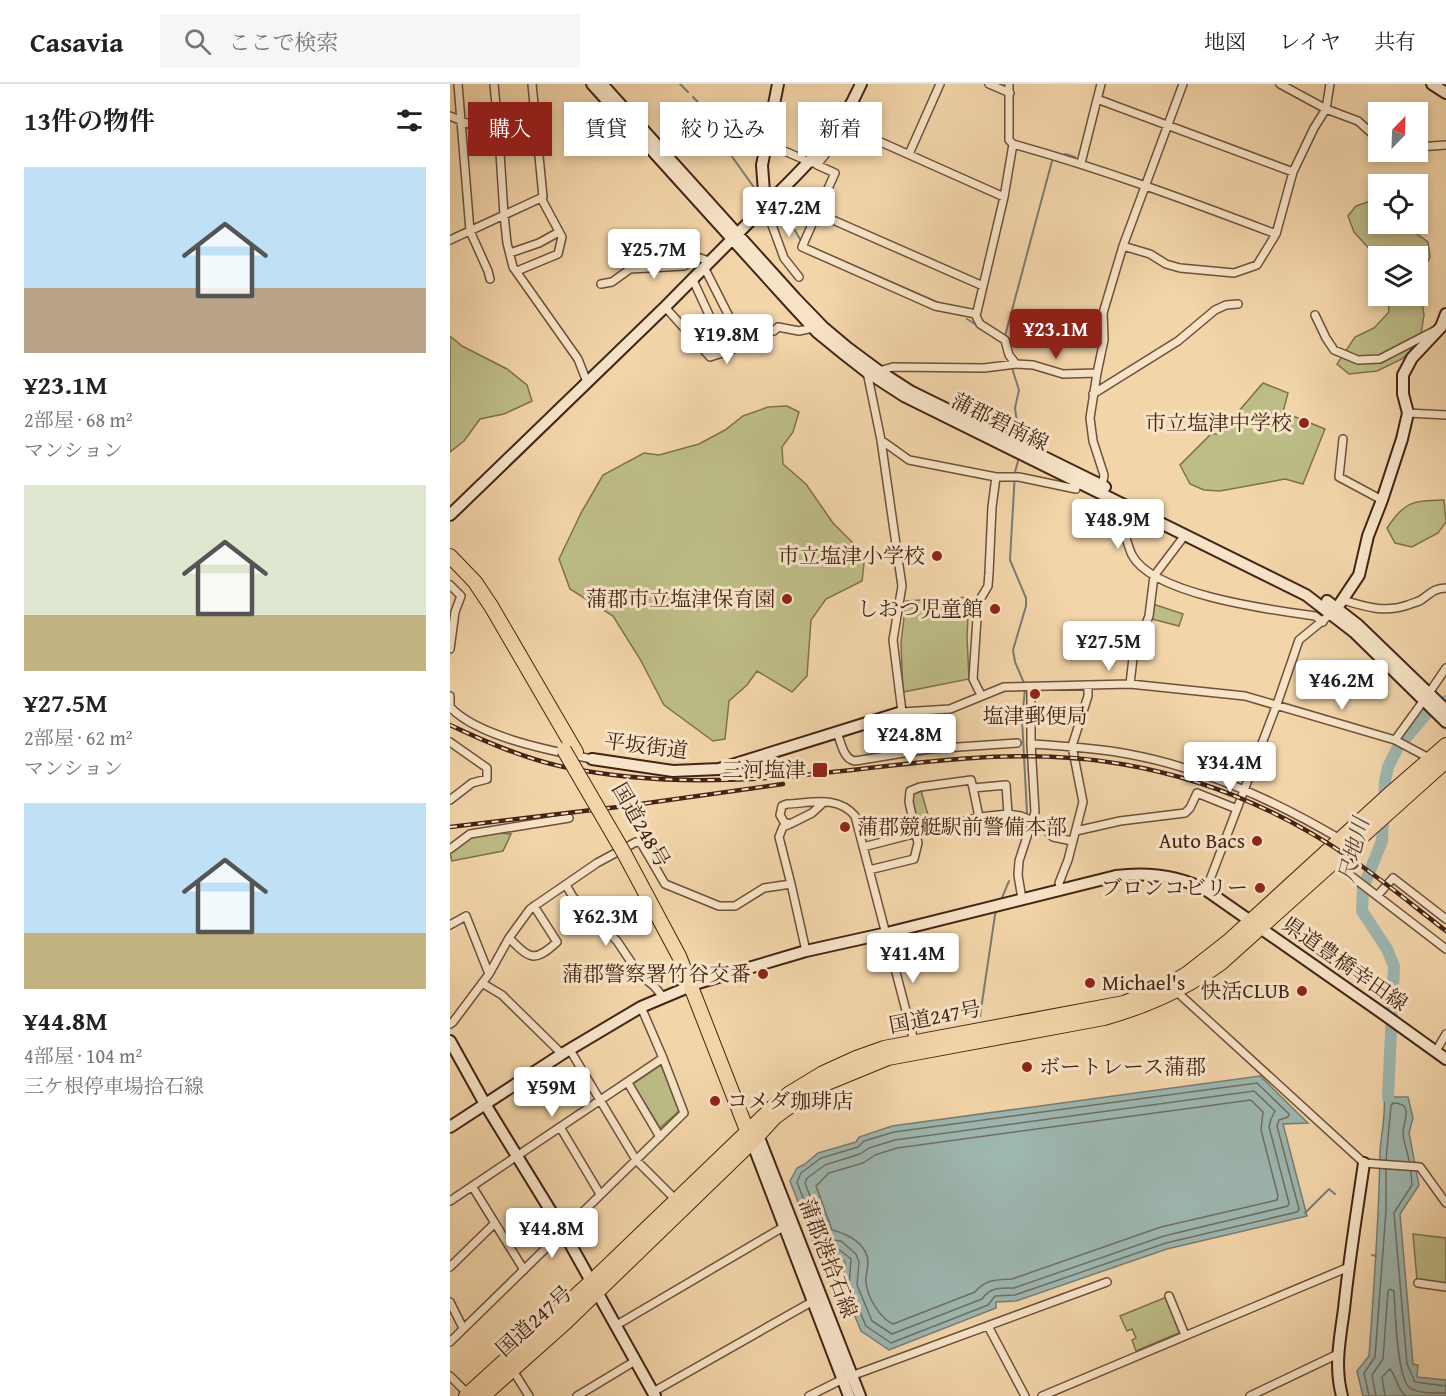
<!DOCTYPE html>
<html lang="ja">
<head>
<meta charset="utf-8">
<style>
	:root { --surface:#fff; --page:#f6f6f6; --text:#222; --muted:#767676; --line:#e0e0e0; --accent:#8f2418 }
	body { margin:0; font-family:"Gentium Book Plus","Noto Serif JP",serif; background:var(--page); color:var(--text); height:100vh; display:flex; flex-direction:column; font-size:22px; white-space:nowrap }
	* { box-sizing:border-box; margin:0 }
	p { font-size:20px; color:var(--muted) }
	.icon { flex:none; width:33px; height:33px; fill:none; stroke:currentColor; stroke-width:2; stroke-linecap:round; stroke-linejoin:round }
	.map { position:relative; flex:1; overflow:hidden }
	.details { display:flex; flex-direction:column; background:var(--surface); width:450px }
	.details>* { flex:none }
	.hud { position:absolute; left:18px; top:18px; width:570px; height:54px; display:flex; gap:12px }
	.needle { width:39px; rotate:23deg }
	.tools { position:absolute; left:918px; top:18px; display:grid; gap:12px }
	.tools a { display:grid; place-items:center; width:60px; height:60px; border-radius:0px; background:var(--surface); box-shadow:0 3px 9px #0003; font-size:30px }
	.price { position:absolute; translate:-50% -51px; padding:0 14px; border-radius:6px; background:#fff; color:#222; font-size:20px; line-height:39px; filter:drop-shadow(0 2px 3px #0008) }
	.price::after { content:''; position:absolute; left:50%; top:36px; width:18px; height:14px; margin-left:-9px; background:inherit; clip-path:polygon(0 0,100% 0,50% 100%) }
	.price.selected { background:var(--accent); color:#fff }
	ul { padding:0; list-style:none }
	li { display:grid; align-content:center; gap:12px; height:318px; padding:0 24px }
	li span { display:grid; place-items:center; height:186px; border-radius:0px; color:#555 }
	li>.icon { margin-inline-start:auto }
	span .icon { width:108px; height:108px; fill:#fffc; stroke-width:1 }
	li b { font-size:26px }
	h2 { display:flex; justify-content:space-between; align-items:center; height:72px; padding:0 24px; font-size:26px }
	.tag { padding:0 21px; border-radius:0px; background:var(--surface); box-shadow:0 3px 9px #0003; font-size:21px; line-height:54px }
	.tag.selected { background:var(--accent); color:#fff }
	header { display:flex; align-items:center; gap:36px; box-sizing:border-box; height:84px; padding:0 30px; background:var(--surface); border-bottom:2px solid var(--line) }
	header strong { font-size:28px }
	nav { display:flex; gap:33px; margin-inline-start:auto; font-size:21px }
	.search { width:420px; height:54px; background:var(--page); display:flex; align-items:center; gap:15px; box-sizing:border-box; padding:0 21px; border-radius:0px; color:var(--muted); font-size:22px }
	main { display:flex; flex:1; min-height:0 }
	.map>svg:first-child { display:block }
	.green { fill:#bdbd87; stroke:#80704e; stroke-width:1.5 }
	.water { fill:#9db7b1; stroke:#797c73; stroke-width:1.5 }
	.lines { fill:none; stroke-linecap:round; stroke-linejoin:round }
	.shore { stroke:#706e63; stroke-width:1.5 }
	.stream { stroke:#797c73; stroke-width:2 }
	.river { stroke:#9db7b1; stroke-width:12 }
	.street-casing { stroke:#6f503a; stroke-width:10 }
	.secondary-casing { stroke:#432415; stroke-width:14 }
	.highway-casing { stroke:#432415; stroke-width:16 }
	.street { stroke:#f7e4c8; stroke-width:7 }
	.secondary { stroke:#f7e4c8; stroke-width:10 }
	.highway { stroke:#f3d5aa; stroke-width:14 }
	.rail-casing { stroke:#432415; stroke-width:4.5 }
	.rail { stroke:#f7e4c8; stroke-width:2; stroke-dasharray:7; stroke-linecap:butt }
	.highway-bridge-casing { stroke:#432415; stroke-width:16; stroke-linecap:butt }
	.highway-bridge { stroke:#f3d5aa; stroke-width:14 }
	.poi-dot { fill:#8f2418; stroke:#f7e4c8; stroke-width:2 }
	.labels { text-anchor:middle; stroke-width:6; stroke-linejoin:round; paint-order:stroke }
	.street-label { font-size:21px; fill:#432415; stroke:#f7e4c8 }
	.poi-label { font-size:21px; fill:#432415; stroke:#f7e4c8; text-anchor:end }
	.water-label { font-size:22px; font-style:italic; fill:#5a493c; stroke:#f7e4c8 }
</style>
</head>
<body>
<header>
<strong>Casavia</strong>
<div class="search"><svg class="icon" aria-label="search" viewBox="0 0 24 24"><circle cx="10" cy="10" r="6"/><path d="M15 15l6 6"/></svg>ここで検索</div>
<nav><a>地図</a><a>レイヤ</a><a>共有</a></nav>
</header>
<main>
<section class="details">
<h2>13件の物件<svg class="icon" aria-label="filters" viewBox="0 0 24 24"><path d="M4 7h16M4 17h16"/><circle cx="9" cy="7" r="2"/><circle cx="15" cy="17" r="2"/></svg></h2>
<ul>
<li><span style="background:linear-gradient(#bfe0f5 65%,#b9a48a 0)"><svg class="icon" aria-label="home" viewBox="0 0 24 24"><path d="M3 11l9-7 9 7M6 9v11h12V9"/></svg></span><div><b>¥23.1M</b><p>2部屋 · 68 m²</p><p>マンション</p></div></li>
<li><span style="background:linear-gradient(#dfe7d0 70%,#c2b280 0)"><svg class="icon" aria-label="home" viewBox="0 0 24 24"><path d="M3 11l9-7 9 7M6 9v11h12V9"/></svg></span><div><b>¥27.5M</b><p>2部屋 · 62 m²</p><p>マンション</p></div></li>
<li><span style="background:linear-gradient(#bfe0f5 70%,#c2b280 0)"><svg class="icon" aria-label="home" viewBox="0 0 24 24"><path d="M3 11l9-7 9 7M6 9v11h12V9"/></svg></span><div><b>¥44.8M</b><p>4部屋 · 104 m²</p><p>三ケ根停車場拾石線</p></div></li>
</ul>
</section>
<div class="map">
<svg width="996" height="1312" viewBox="0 0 996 1312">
	<rect width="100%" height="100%" fill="#f3d5aa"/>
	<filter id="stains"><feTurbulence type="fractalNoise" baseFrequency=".00333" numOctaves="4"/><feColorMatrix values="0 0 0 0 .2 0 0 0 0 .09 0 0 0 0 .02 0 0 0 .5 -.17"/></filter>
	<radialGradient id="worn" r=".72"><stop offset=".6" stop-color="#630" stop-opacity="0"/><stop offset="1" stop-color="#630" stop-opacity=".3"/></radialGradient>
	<path class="green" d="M918 118 928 120V140H953L978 158 980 173 969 198 974 231 970 257 952 275 927 287 899 290 887 280 905 253 924 244 939 228 938 212H968V172H928V178L923 169 904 148 898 132 906 122Z
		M0 252 12 262 57 285 77 301 82 317 54 330 30 335 14 357 0 368Z
		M813 299 838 309 833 328 875 345 853 400 835 395 770 407 754 406 740 400 730 381 761 350H769Z
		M337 322 349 328 343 348 332 363 333 380 356 400 383 439 415 471 412 497 376 515 361 536 357 592 342 608 307 587 297 601 279 617 275 655 263 657 214 621 190 575 163 532 120 505 109 475 131 429 153 391 194 369 209 371 249 360 275 346 293 332 318 323Z
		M994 416 996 438 988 449 962 463 945 459 937 444C955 417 962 417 994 416Z
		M519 513 517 552 519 595 453 608 451 559 456 517Z
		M700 519 733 530 729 542 698 534Z
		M470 703 482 745 465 749 460 707Z
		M48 749 61 750 53 767 2 777 0 769 21 753Z
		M211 981 229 1027 210 1044 183 1000Z
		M963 1150 996 1154V1199L967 1196Z
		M719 1212 731 1248 686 1267 682 1256 686 1254 682 1245 677 1247 670 1232Z"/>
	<path class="water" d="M810 992 858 1039 833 1040 857 1132 717 1165 566 1217 546 1218V1224L439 1266 411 1247 393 1203 395 1178 384 1169 373 1183 340 1097 347 1084 355 1080 368 1069 406 1058 409 1053 442 1042Z
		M934 1013H958L963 1034 959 1049 969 1101 950 1130 963 1280 968 1281 967 1293 996 1296V1312H913L907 1287 919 1272C924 1204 929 1137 930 1068 931 1050 936 1032 934 1013Z"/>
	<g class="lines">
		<path class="shore" d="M807 999 839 1030 838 1033 829 1036 827 1042 849 1125 847 1128 716 1159 565 1211 545 1212 538 1221 441 1259 416 1242 399 1202 401 1175 387 1164H381L376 1168 373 1167 347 1098 351 1089 371 1074 408 1063 414 1057 444 1048Z
			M804 1007 825 1027 821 1035 819 1043 839 1119 838 1122 714 1152 564 1204C550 1204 540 1203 532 1215L442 1250 422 1237 407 1201 409 1178 406 1170 391 1157 376 1155 355 1099 357 1094 375 1081 410 1070 419 1064 445 1056Z
			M801 1016 813 1028 811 1046 828 1112 827 1116 711 1143 562 1195C546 1196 536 1195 525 1208L443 1240C430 1234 417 1213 416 1198 415 1192 418 1185 418 1179 418 1160 398 1150 382 1146L366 1102 379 1089 413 1079 425 1071 447 1064Z
			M936 1076 941 1022 943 1019C964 1019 954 1036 953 1048 953 1058 958 1068 959 1077
			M961 1087 962 1101 944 1129 957 1280 965 1298 996 1302
			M919 1312 914 1289 925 1273 936 1127V1085
			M926 1312 922 1291 933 1275 938 1207 940 1205 944 1207C945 1225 947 1293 959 1303 967 1310 986 1309 996 1309
			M935 1312 932 1293 940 1285C947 1293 946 1304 956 1312"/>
		<path class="stream" d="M230 0 238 8
			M652 11 655 0
			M243 13 261 31 268 42 273 60 308 109
			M640 57 649 22
			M615 70 625 73
			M331 122 351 157
			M359 162 487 218
			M517 235 530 243
			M555 252 602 77
			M545 253 552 259 559 278
			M562 284 569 306 565 324 569 353
			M568 377 565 388 560 476 576 514V522L563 566 565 578 574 599
			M575 605 572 635 577 729
			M551 816 559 797
			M530 932 545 831 547 824
			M855 1129 879 1105 885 1110
			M922 1171 926 1172"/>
		<path class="river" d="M938 1013 944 882 937 865 912 827 913 804 932 757 935 697 938 683 948 663 977 629 996 617"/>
		<g class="street-casing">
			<path id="street" d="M8 0 20 147 38 187 40 195
				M44 0 49 53 54 131 57 159 63 183 128 275 137 298
				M539 0 560 9
				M559 0V56L563 60 554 113 526 232 530 240 555 256 559 271 566 280
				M830 0 876 25 908 37 928 55
				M647 15 843 88
				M0 32 88 69
				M316 59 362 79
				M563 60C653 85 739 117 826 150
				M968 63 996 61
				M459 70 490 0
				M631 79 651 0
				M315 122 334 174 349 193
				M367 129 352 163 485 222 526 230
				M0 156 93 113 82 0
				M673 162 700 170 716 180 730 184 784 189 807 181 826 150 843 88 864 44 876 25 880 0
				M60 169 89 159 109 148
				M254 183 289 252
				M67 187 108 170 112 153 91 114
				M242 194 267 248
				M151 200 162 198 180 185 234 182 247 173 259 177
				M533 202 367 129 385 89 367 81 397 43 554 113
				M215 223 260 273 282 266 302 250H312L317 246 324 247 328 243 349 247 363 244
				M865 231 876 254 884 266 908 276 930 275 984 247
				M429 287 443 283 534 284 566 280 583 281 613 290 647 289
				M417 288 431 356 452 502 443 556 452 628 500 625 554 603 680 600 795 612 945 656 979 674
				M643 310 728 257 765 226 776 221 788 220
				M958 329 996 331
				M893 355 889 393 932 416
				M431 356 459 376 546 393H569L626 405 623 396
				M652 403 654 391 643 357 640 334 647 289 654 256 653 229 673 162 733 0
				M667 418C671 433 675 456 682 471 703 511 822 526 865 532L873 538
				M0 501 11 512 5 528 0 565
				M893 516C916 523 935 529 958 521 962 519 968 518 971 516 980 510 984 504 996 504
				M680 600 683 574 699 532 704 492 735 451
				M979 609 996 584
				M531 611 523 595 528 519 538 502 539 489 542 423 546 393
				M0 612V624
				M0 623C28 653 102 667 142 675
				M387 648C391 658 393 675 405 677L479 665 567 659
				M945 656 974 616
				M0 658 37 684V695L22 699 0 716
				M581 660C613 662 646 664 678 670 754 684 824 716 890 755
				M374 718 362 729 340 740 334 738 330 731 332 722 337 720C361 719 388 711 405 732L464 957
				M529 733 523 704 556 701 558 730
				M340 740 333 743 329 753 341 800
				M626 747 670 737 735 729 740 724 747 709 787 725
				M413 763 529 733 558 730 571 732 583 737 592 742 603 753 622 757
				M0 765 20 750 119 734
				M883 778 996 865
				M419 786 464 775 468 759 459 718 460 707 470 703 521 696 523 704
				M116 801 123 813 167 857 189 890 204 902 213 913
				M611 805 609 799 618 776 633 718 622 662 638 612V601
				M756 806 827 620 849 556 882 529
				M927 812 943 794 996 835
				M572 815 568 791 569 777 585 728 581 660V603
				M0 841 16 832 39 890
				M59 854C80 875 84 879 107 858L84 822
				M32 899 52 911 112 970
				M727 908 914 1079 970 1083 996 1119
				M0 940 3 938 39 890 59 854 80 825 147 779 186 758 191 759 215 800 269 822H285L314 804 341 800 356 867
				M120 966 186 1076 227 1117
				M986 967 996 950
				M178 999 210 1053
				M110 1043 150 1110
				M22 1102 74 1186
				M0 1117 213 974
				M0 1183 44 1140
				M968 1199 996 1203
				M719 1212 735 1251
				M0 1218 13 1244
				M165 1242 335 1142
				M538 1242 575 1312
				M0 1258 234 1029 213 974 191 923
				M62 1285 79 1312
				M0 1292 18 1310
				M203 1308 365 1216
				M127 1312 185 1277
				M359 1312 393 1295 657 1198
				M592 1312 899 1183
				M800 1312 888 1270"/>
		</g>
		<g class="secondary-casing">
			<path id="secondary" d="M142 0 341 220 367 248 394 270 417 288 454 312 856 511 904 548 996 638
				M152 0 345 214 373 243 398 264 429 287 460 307 655 403
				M982 0 996 9
				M315 122C355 83 388 52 411 0
				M0 431 215 223 315 122 312 81 328 0
				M877 517 908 541 996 626
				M887 524 909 491 918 452 932 416 952 355 958 329 953 310V291L962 274 991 243 996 230
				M142 675 223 687 269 685 452 628
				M0 957 35 1020 113 1147 205 1312
				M0 1043 112 970 191 923 248 899 356 867 437 849 666 792C698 788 727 791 756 806L932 929 996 975
				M308 1051 410 1312
				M302 1058 399 1312
				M892 1312C884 1282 890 1255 894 1225 899 1176 907 1127 914 1079"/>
		</g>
		<g class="highway-casing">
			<path id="highway" d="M0 472 25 498 41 522 126 668
				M174 769 229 872 300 1054
				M16 1312 142 1197 322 1024 340 1009 373 989 406 974 434 964 674 919 720 900 738 889 780 856 942 708 996 661
				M33 1312 116 1238 302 1058 325 1033 358 1009 377 999 438 974 654 934C697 922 735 905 771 879L996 677"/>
		</g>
		<use href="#street" class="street"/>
		<use href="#secondary" class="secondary"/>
		<use href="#highway" class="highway"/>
		<g class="rail-casing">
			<path id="rail" d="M0 641C36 658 75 675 114 683 163 693 216 697 266 696 402 695 535 656 671 680 755 694 834 728 903 776 935 798 965 823 996 847
				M0 743 176 722 333 700"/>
		</g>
		<use href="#rail" class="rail"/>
		<g class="highway-bridge-casing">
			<path id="highway-bridge" d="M114 666 174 769"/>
		</g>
		<use href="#highway-bridge" class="highway-bridge"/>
	</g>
	<g class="poi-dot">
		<circle cx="854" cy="339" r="6"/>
		<circle cx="487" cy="472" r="6"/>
		<circle cx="337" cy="515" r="6"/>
		<circle cx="545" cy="525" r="6"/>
		<circle cx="585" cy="610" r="6"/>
		<rect x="362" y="678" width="16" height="16" rx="3"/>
		<circle cx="395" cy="743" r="6"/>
		<circle cx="807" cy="757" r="6"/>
		<circle cx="810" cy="804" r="6"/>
		<circle cx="313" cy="890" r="6"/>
		<circle cx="640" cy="899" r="6"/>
		<circle cx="852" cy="907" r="6"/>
		<circle cx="577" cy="983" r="6"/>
		<circle cx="265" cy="1017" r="6"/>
	</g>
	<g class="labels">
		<g class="street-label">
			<text transform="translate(550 338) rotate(26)" y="7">蒲郡碧南線</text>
			<text transform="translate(196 662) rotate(7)" y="7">平坂街道</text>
			<text transform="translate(191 741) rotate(60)" y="7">国道248号</text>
			<text transform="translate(895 880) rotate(35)" y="7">県道豊橋幸田線</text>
			<text transform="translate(485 933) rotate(-11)" y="7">国道247号</text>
			<text transform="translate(378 1174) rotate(69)" y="7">蒲郡港拾石線</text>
			<text transform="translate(84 1237) rotate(-42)" y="7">国道247号</text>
		</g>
		<g class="poi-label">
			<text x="842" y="346">市立塩津中学校</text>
			<text x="475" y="479">市立塩津小学校</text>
			<text x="325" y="522">蒲郡市立塩津保育園</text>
			<text x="533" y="532">しおつ児童館</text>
			<text x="585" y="639" text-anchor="middle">塩津郵便局</text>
			<text x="356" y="693">三河塩津</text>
			<text x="407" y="750" text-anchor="start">蒲郡競艇駅前警備本部</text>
			<text x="795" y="764">Auto Bacs</text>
			<text x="798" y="811">ブロンコビリー</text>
			<text x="301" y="897">蒲郡警察署竹谷交番</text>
			<text x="652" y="906" text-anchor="start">Michael's</text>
			<text x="840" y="914">快活CLUB</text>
			<text x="589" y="990" text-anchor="start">ボートレース蒲郡</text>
			<text x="277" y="1024" text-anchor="start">コメダ珈琲店</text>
		</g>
		<g class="water-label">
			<text transform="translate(903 766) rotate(-76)" y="8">尺地川</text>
		</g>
	</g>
	<rect width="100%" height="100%" filter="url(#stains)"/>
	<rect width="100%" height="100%" fill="url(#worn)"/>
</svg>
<div class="tools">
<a><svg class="needle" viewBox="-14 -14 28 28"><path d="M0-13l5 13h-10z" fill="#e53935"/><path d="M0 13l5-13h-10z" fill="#767676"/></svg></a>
<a><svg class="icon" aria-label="locate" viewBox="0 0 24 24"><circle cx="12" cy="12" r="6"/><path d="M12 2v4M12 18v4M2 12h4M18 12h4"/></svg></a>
<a><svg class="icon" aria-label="layers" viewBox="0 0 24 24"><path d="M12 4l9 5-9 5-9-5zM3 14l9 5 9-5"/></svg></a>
</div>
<b class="price" style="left:339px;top:154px">¥47.2M</b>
<b class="price" style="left:204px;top:196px">¥25.7M</b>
<b class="price selected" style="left:606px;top:276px">¥23.1M</b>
<b class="price" style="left:277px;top:281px">¥19.8M</b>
<b class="price" style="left:668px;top:466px">¥48.9M</b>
<b class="price" style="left:659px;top:588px">¥27.5M</b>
<b class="price" style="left:892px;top:627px">¥46.2M</b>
<b class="price" style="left:460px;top:681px">¥24.8M</b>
<b class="price" style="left:780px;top:709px">¥34.4M</b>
<b class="price" style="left:156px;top:863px">¥62.3M</b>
<b class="price" style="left:463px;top:900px">¥41.4M</b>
<b class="price" style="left:102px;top:1034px">¥59M</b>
<b class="price" style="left:102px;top:1175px">¥44.8M</b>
<div class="hud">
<a class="tag selected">購入</a>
<a class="tag">賃貸</a>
<a class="tag">絞り込み</a>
<a class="tag">新着</a>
</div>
</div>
</main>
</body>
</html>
